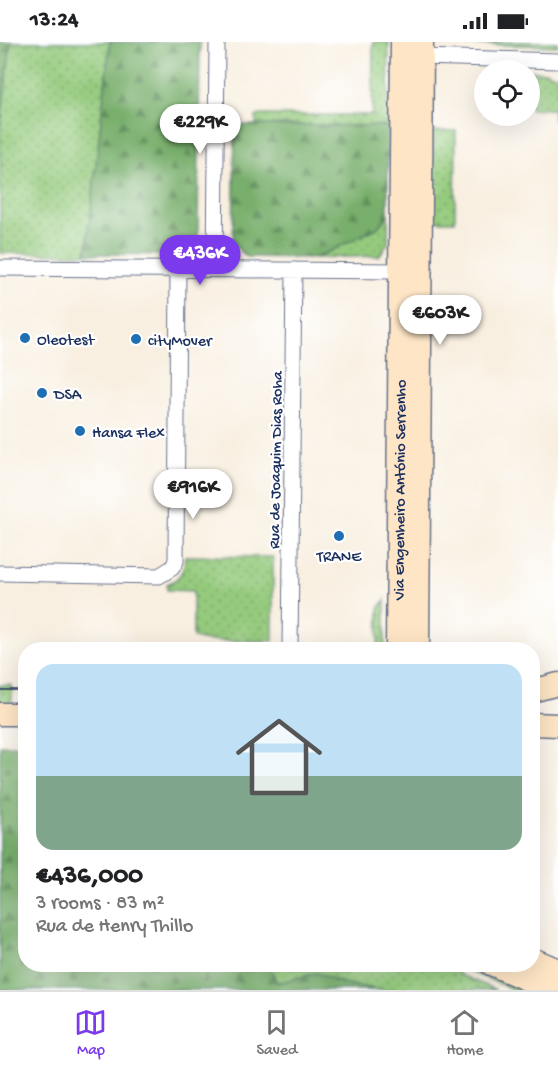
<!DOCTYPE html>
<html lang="en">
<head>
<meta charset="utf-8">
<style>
	:root { --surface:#fff; --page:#f6f6f6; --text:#202124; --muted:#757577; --line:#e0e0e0; --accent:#7c3aed }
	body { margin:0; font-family:"Gochi Hand",sans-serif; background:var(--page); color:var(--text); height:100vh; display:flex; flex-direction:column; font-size:22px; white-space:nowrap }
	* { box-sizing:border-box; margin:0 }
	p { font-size:20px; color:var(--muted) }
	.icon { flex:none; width:33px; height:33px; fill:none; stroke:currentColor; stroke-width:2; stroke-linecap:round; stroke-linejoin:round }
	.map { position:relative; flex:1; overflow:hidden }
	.details { position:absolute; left:18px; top:600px; width:522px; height:330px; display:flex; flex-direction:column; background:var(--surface); border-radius:24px; box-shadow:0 6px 24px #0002 }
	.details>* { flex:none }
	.controls { position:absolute; left:474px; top:18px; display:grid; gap:12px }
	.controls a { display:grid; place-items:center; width:66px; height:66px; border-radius:50%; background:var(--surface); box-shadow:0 6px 24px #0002; font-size:30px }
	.price { position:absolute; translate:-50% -51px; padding:0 14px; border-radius:21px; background:#fff; color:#222; font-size:20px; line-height:39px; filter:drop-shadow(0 2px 3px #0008) }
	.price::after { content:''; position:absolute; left:50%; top:36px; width:18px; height:14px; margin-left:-9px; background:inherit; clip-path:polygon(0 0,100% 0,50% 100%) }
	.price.selected { background:var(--accent); color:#fff }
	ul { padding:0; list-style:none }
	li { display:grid; align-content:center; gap:12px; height:318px; padding:0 18px }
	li+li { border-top:2px solid var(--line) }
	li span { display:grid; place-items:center; height:186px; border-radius:18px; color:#555 }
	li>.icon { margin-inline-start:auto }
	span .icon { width:108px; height:108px; fill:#fffc; stroke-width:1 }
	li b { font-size:26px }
	.status { display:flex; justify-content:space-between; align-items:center; height:42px; padding:0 30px; background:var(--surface); direction:ltr }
	.status svg { height:16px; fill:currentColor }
	.menu { display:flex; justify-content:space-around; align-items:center; height:84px; border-top:2px solid var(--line); background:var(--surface); font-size:16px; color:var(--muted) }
	.menu a { display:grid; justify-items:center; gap:3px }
	.menu .selected { color:var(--accent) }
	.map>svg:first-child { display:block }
	.grass { fill:url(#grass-dots); stroke:#587d6e; stroke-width:1.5 }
	.forest { fill:url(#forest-firs); stroke:#4a6f65; stroke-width:1.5 }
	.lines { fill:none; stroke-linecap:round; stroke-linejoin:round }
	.minor-casing { stroke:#68728c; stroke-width:17 }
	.secondary-casing { stroke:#68728c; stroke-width:25 }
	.minor { stroke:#fff; stroke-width:15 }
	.secondary { stroke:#fde5c5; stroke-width:22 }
	.tram { stroke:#1b2f5e; stroke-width:1.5 }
	.poi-dot { fill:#1f6fb2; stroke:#fff; stroke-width:2 }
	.labels { text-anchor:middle; stroke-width:4.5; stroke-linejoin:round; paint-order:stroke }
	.poi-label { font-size:16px; fill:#1b2f5e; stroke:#fff; text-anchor:start }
	.street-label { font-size:16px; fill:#1b2f5e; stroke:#fff }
</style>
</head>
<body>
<div class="status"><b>13:24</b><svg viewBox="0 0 49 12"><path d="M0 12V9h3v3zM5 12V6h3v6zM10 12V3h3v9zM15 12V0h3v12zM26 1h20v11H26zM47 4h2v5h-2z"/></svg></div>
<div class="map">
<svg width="558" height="948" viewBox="0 0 558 948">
	<defs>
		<pattern id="grass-dots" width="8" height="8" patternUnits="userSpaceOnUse" patternTransform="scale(1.5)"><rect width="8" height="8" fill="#95cb7d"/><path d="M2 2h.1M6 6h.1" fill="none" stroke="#79a56a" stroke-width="1.8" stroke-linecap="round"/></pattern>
		<pattern id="forest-firs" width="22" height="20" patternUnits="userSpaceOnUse" patternTransform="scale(1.5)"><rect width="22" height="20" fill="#78af6c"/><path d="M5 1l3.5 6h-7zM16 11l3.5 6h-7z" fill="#628f5c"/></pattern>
	</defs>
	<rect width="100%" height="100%" fill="#fff"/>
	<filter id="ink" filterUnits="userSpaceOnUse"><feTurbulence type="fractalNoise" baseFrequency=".0167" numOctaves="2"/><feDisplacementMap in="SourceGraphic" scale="12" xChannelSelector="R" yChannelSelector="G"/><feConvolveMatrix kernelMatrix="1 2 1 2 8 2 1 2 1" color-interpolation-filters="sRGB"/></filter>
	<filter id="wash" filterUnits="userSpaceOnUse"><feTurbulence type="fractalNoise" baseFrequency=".008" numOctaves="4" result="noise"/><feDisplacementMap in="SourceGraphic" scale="24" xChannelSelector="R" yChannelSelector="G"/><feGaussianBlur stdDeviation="1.35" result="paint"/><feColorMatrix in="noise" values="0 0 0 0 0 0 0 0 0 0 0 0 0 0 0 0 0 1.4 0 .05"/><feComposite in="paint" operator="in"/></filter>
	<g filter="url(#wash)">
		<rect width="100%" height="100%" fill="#f8efe0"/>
		<path class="grass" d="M11 0H110L86 212 0 211V86Z
			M373 0H389L388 84 256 83V75L260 73H372Z
			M441 0H558V4L448 2Z
			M530 29 547 30 558 34V70H556L555 79 553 78V67H530Z
			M433 89H456L455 179H433Z
			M388 173V201L379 214 316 216 377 186Z
			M185 514 273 515V599H206L193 596V549L167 548V542C181 537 184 528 185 514Z
			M385 558V607H378L379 567Z
			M0 643H12V661L0 664Z
			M269 923H454L460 925 458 932 496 948H379L342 941 317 931 277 941Z
			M474 924 529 948H514L471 930Z"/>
		<path class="forest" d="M0 0H11L0 86Z
			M110 0H200L198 198H195L194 208 190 213 86 212Z
			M235 83 388 84V173L377 186 316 216 247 215 235 204 233 196Z
			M0 703H25L26 922 269 923 277 941 317 931 342 941 379 948H0Z"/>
	</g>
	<g filter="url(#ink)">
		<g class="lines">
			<g class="minor-casing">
				<path id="minor" d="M421 15 558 19
					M0 226 400 229
					M215 227 217 0
					M0 531 159 534 172 526 176 519 178 227
					M290 608 294 228"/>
			</g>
			<g class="secondary-casing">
				<g id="secondary">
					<path id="s1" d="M397 608 402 0"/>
					<path d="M418 608 422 0"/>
					<path d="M532 649 558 642"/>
					<path d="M0 672H26"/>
					<path d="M532 682 558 683"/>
					<path d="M532 917 558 928"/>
					<path d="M491 922 551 948"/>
				</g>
			</g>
			<use href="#minor" class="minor"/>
			<use href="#secondary" class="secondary"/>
			<path class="tram" d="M0 648H26"/>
		</g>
	</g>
	<g class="poi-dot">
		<circle cx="25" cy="296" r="6"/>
		<circle cx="136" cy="297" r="6"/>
		<circle cx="42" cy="351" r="6"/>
		<circle cx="80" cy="389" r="6"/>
		<circle cx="339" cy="494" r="6"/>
	</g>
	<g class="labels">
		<g class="poi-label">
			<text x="37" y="302">Oleotest</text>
			<text x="148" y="303">cityMover</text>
			<text x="54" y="357">DSA</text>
			<text x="92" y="395">Hansa Flex</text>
			<text x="339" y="519" text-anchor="middle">TRANE</text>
		</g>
		<g class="street-label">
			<text transform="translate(274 418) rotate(-89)" y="6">Rua de Joaquim Dias Roha</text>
			<text dy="6" stroke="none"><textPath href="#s1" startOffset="160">Via Engenheiro António Serrenho</textPath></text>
		</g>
	</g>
</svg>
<div class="controls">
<a><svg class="icon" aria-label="locate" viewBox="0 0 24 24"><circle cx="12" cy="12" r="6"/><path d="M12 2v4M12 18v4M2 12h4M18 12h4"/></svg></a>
</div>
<b class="price" style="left:200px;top:113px">€229K</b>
<b class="price selected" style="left:200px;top:244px">€436K</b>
<b class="price" style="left:440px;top:304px">€603K</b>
<b class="price" style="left:193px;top:478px">€916K</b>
<section class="details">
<ul>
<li><span style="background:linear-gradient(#bfe0f5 60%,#7fa58c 0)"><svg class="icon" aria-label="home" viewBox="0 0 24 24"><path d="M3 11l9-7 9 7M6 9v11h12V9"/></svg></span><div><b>€436,000</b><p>3 rooms · 83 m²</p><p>Rua de Henry Thillo</p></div></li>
</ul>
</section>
</div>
<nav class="menu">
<a class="selected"><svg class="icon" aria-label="map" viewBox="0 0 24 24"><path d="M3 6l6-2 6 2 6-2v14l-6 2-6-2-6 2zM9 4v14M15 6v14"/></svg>Map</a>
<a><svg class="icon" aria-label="saved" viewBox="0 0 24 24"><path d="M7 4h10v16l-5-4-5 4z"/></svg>Saved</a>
<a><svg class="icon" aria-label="home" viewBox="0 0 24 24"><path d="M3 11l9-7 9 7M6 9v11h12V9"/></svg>Home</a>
</nav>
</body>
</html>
